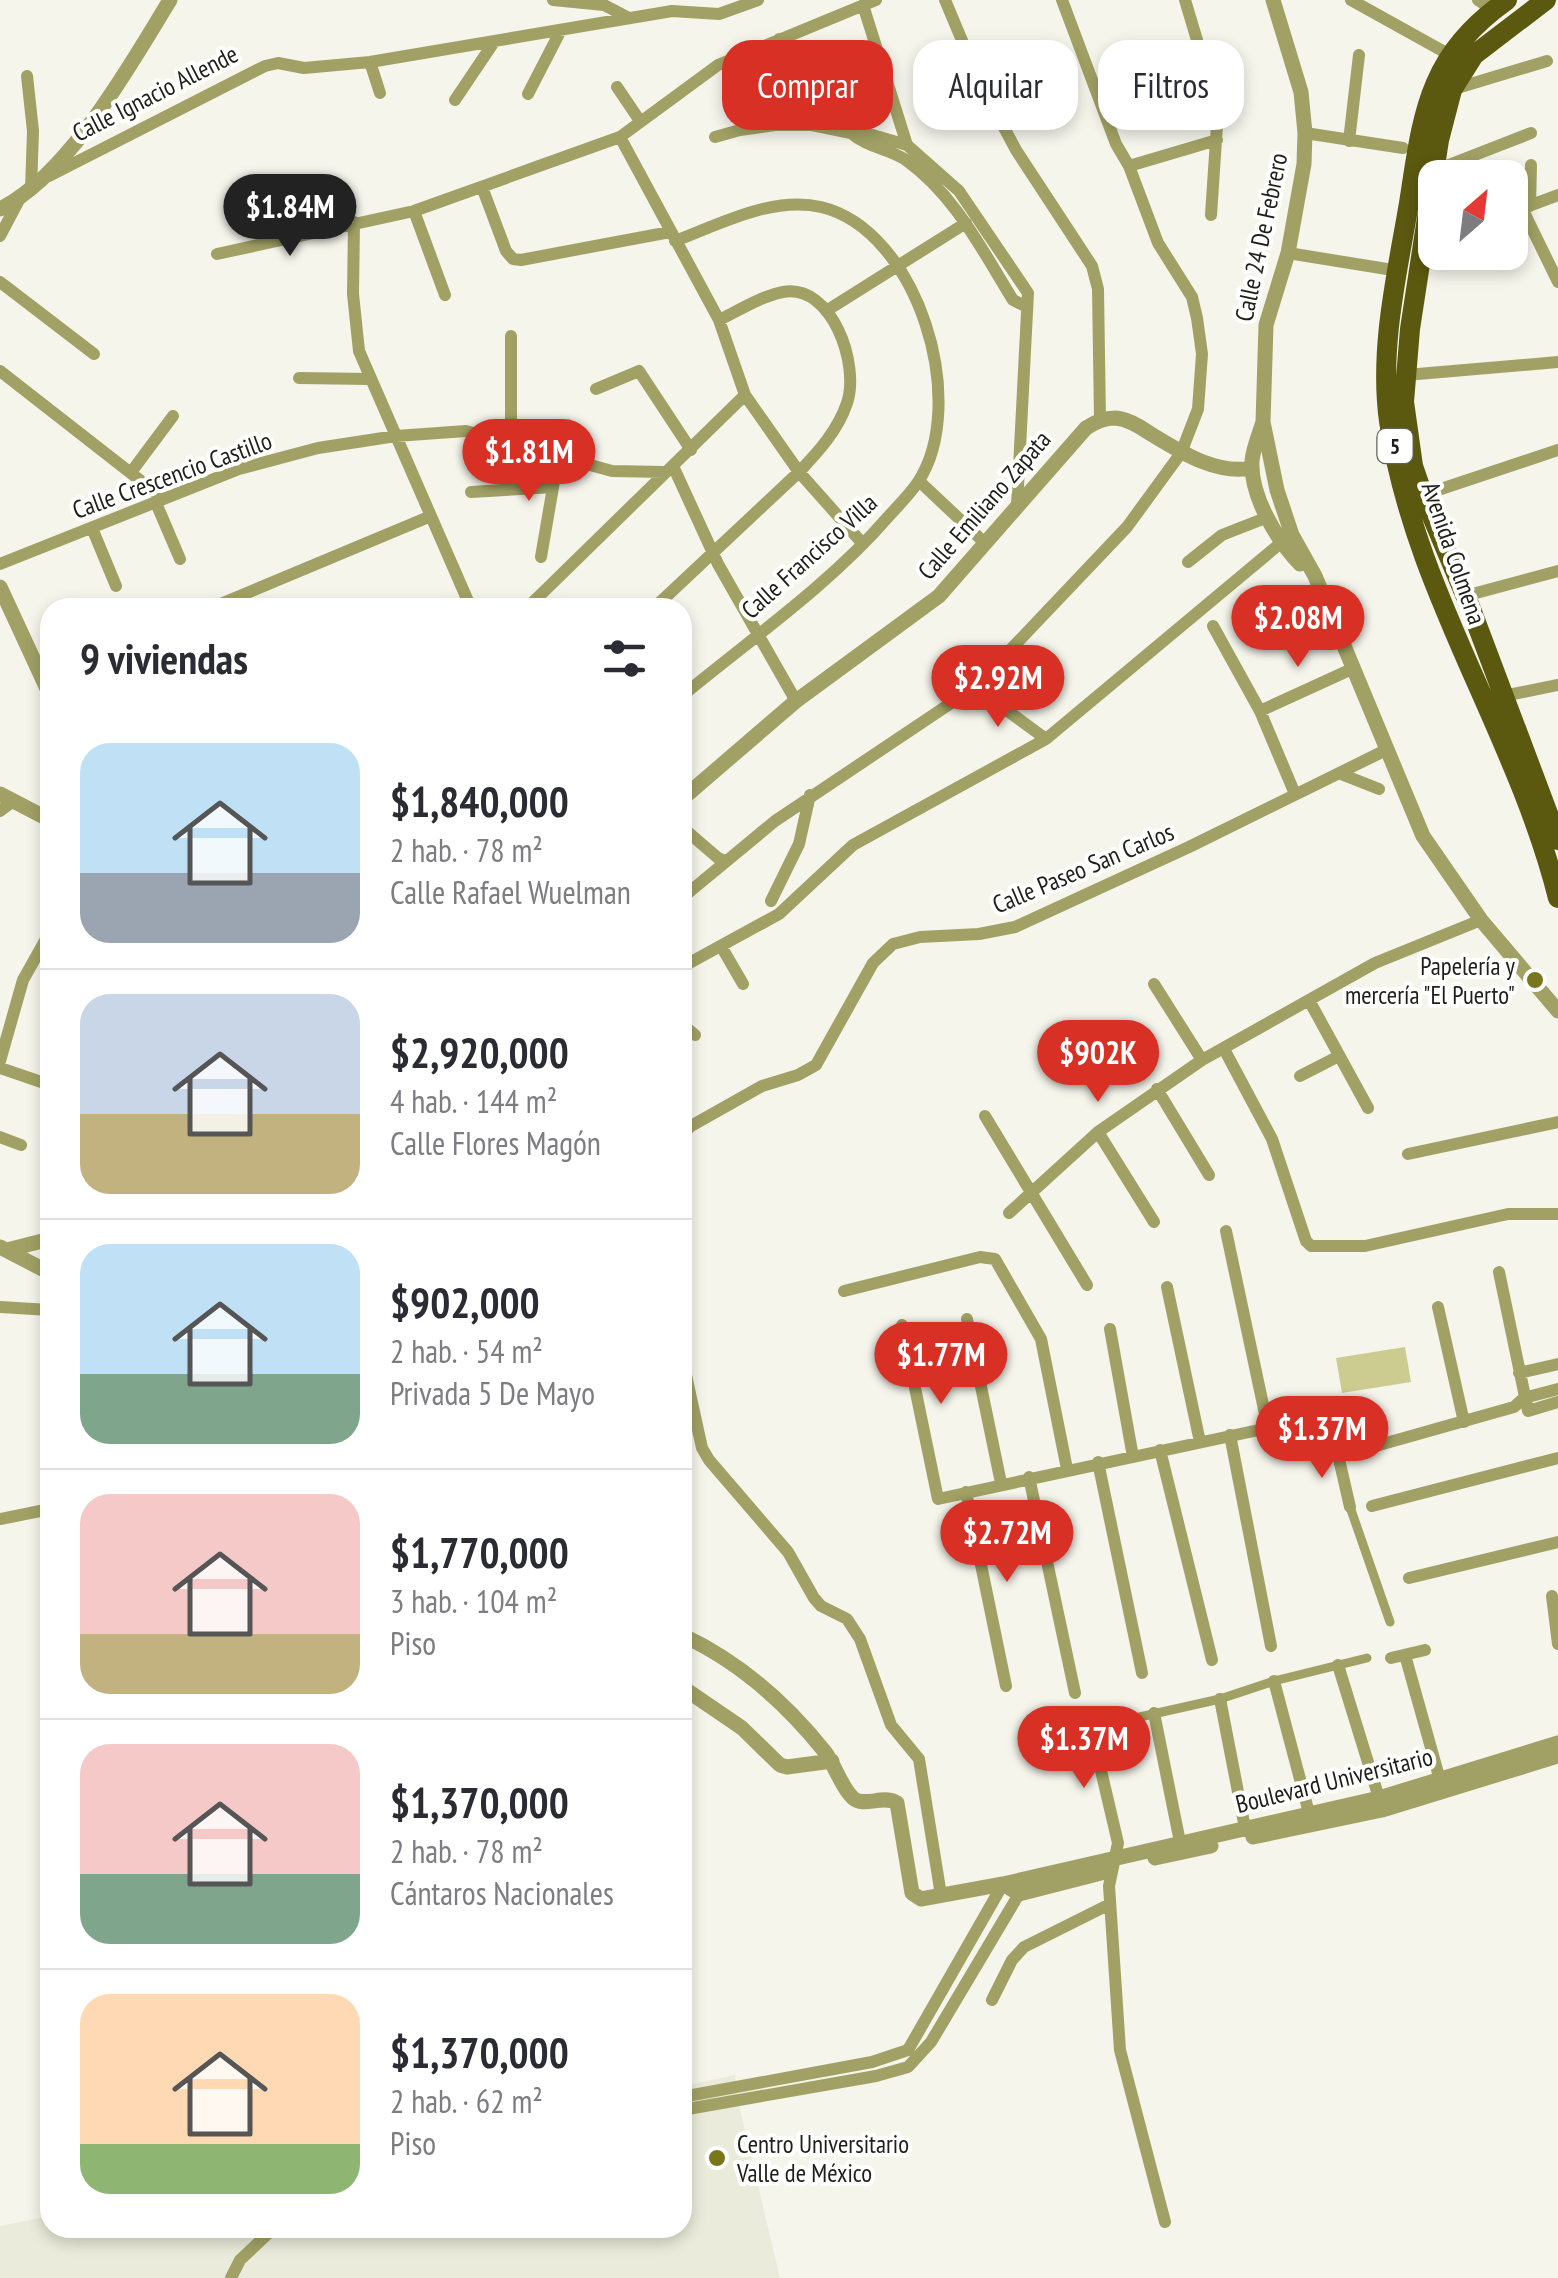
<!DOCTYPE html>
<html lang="es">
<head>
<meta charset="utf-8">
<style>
	:root { --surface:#fff; --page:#f7f7f7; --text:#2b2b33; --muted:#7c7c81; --line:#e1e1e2; --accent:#d93025 }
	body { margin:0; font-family:"PT Sans Narrow",sans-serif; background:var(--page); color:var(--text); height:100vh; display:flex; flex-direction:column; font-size:38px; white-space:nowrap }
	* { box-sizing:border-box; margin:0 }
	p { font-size:32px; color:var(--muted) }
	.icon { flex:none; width:55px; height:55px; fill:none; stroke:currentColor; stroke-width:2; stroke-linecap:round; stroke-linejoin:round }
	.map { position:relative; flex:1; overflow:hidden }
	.drawer { position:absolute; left:40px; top:598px; width:652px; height:1640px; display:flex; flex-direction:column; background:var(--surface); border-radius:30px; box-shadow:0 5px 15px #0003 }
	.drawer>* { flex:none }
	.top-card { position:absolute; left:722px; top:40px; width:685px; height:90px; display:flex; gap:20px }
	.needle { width:65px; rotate:28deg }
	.buttons { position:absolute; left:1418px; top:160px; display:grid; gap:20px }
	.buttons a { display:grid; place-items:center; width:110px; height:110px; border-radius:20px; background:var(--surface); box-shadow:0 5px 15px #0003; font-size:50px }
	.price { position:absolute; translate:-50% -85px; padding:0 22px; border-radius:35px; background:var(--accent); color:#fff; font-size:32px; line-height:65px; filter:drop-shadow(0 2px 5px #0008) }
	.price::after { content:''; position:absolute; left:50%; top:60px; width:30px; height:22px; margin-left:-15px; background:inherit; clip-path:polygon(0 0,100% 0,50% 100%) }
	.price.on { background:#222; color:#fff }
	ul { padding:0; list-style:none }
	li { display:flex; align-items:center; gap:30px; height:250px; padding:0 40px }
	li+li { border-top:2px solid var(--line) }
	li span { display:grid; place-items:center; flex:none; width:280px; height:200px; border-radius:30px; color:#555 }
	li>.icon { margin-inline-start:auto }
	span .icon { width:120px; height:120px; fill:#fffc; stroke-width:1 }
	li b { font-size:42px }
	h2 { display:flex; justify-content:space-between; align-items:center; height:120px; padding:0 40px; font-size:42px }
	.chip { padding:0 35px; border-radius:30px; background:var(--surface); box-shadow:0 5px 15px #0003; font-size:35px; line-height:90px }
	.chip.on { background:var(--accent); color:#fff }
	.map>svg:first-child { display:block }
	.built { fill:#eaebda }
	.park { fill:#cccc90 }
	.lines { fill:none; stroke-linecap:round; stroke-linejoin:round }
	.pedestrian { stroke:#a1a165; stroke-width:9 }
	.minor { stroke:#a1a165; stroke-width:12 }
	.tertiary { stroke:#a1a165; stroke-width:15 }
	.primary { stroke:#5b590f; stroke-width:20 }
	.poi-dot { fill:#79761b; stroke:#fffffe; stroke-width:4 }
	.labels { text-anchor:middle; stroke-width:8; stroke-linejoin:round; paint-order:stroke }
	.shield { fill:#fffffe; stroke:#62625e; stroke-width:2.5 }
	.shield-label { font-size:22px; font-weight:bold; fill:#1e1e1a }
	.street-label { font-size:25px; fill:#1e1e1a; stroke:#fffffe }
	.poi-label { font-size:25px; fill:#1e1e1a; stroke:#fffffe; text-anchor:end }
</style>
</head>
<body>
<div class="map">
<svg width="1558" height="2278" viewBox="0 0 1558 2278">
	<rect width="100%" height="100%" fill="#f5f5ec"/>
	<path class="built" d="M735 2075 738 2101 780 2278H0V2226L50 2216V2228H682L683 2086Z"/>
	<path class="park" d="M1405 1347 1411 1382 1342 1393 1336 1358Z"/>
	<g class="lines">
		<path class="pedestrian" d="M1350 1507 1390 1622
			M1068 1733 1220 1699 1274 1681 1367 1658"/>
		<path class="minor" d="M553 0 604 5 629 18
			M945 0 979 81 1016 150 1092 266 1098 289 1100 420
			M1185 0 1218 110 1211 215
			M1351 0 1450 55
			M1478 0 1493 10
			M863 5 907 145
			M779 39 812 125
			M370 62 380 93
			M27 76 33 131 31 190
			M617 87 640 121
			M1454 89 1547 61
			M528 94 561 30
			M455 100 494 42
			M851 133C868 148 888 148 906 160 955 195 982 250 1013 300L1027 307
			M1305 133 1403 148
			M620 137 719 320 745 395 799 472 863 544
			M715 137 740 130 775 125H812L851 133 869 134 907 145 959 191 1028 293 1017 506
			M1349 141 1359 55
			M1129 166 1217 140
			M1436 170 1531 133
			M49 176 265 66 278 63 304 68 370 62 672 11 719 14 758 0
			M482 187 506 251 513 259 521 260 670 232
			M1530 206 1531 165
			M1522 208 1558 282
			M414 211 445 295
			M1510 213 1558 195
			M354 222 353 294 359 351 471 608
			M0 236 19 200
			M675 241C720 224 772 196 821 207 918 230 970 403 918 482 910 494 898 506 888 517 829 585 752 638 682 696
			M1288 253 1387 269
			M217 254 414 211 620 137 718 65 876 0
			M0 282 94 354
			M826 311 966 223
			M0 371 164 499
			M1406 375 1558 362
			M299 378 370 379
			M596 389 639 371 691 450
			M511 444V336
			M673 466 718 564 796 701
			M132 471 173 416
			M919 481 986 544
			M471 492 553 487
			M1423 495 1558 450
			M156 503 180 559
			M92 528 116 586
			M541 557 558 458
			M1188 562 1222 535 1268 517
			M0 564 239 469 318 448 396 436 466 431 612 471 665 472
			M1465 596 1558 571
			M211 608 431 516
			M527 608 745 395
			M654 608 799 472C819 451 838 430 847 403 860 365 832 283 783 292 761 296 738 311 719 320
			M1213 626 1260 711 1295 794
			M975 687 1046 739
			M1503 696 1558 685
			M1260 711 1354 668
			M1341 774 1379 789
			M0 811 12 802
			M682 827 718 858 725 861
			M682 898 775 821 975 687 1127 527 1181 453 1198 409 1202 354 1197 318 1192 297 1158 243 1129 166 1116 144 1062 0
			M771 901 799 844 810 795
			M721 946 743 984
			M682 967 779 914 853 845 1046 739 1282 542
			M1154 984 1202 1060
			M1310 1002 1368 1108
			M682 1024 695 1035
			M1224 1049 1272 1139 1306 1241 1311 1246H1365L1508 1214H1558
			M0 1061 23 980 50 932
			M0 1068 50 1085
			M1300 1076 1339 1056
			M1157 1089 1209 1175
			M985 1116 1087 1285
			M1098 1132 1154 1222
			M682 1134 691 1126 762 1086 798 1075 816 1065 873 963 893 944 920 937 979 934 1015 927 1189 847 1386 750
			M0 1137 21 1145
			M1408 1154 1558 1122
			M47 1166 50 1159
			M1009 1213 1098 1132 1202 1060 1375 963 1481 920
			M1226 1231 1268 1428
			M1499 1272 1528 1411
			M1167 1287 1200 1442
			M844 1291 980 1257 995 1259 1041 1339 1067 1469
			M0 1307 50 1310
			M1438 1307 1464 1422
			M967 1319 1001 1483
			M902 1325 938 1499 1268 1428H1284L1349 1450 1372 1447 1514 1407 1524 1398 1558 1389
			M1110 1329 1133 1457
			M682 1357 702 1448 709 1460 788 1552 814 1598 821 1606 847 1619 860 1639 891 1725 919 1759 941 1895
			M1519 1373 1558 1364
			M1528 1411 1558 1402
			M1230 1435 1271 1646
			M1336 1446 1350 1507
			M1160 1450 1212 1660
			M1098 1462 1142 1673
			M1029 1477 1075 1693
			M966 1492 1006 1686
			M1372 1506 1558 1458
			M0 1519 50 1509
			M1409 1578 1558 1542
			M1552 1596 1558 1644
			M1405 1655 1440 1780
			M1391 1658 1425 1650
			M1338 1665 1379 1798
			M1274 1681 1309 1813
			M1220 1699 1245 1828
			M1154 1713 1182 1852
			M1091 1728 1118 1843 1109 1886 1120 2050 1165 2222
			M992 2000 1012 1960 1024 1947 1110 1904
			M682 2097 872 2062 908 2050 1003 1884
			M682 2110 876 2076 908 2067 931 2042 1019 1894
			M231 2278 240 2260 274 2228"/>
		<path class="tertiary" d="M1273 0 1301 92 1305 133 1304 164 1288 253 1266 325 1263 422 1277 490 1292 535 1315 576 1423 836 1481 920 1558 1011
			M0 209C69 175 130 65 170 0
			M1263 422C1259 435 1253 448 1252 461 1250 496 1277 540 1300 564
			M0 587 50 695
			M0 794 50 820
			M682 799 796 701 939 596 1086 428C1096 422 1104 418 1115 418 1129 419 1140 427 1151 434 1181 452 1216 475 1252 468
			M0 1247 50 1273
			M7 1250 50 1239
			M682 1635C740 1662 786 1703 825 1752 835 1765 841 1787 853 1798 864 1808 884 1794 897 1803L912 1893 921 1899 1003 1884 1379 1798 1558 1743
			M682 1687 742 1728 780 1765 787 1767 832 1761
			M1253 1837 1382 1810 1558 1756
			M1155 1858 1211 1846
			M1003 1884 1019 1894 1109 1871"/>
		<path class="primary" d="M1507 0C1427 57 1423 113 1409 203 1397 274 1379 349 1389 421 1413 590 1517 734 1558 898
			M1546 0 1474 55 1452 90 1439 140 1410 329 1404 402 1413 466 1423 495 1471 609 1558 840"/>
	</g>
	<g class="poi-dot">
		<circle cx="1535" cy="980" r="10"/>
		<circle cx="717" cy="2158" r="10"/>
	</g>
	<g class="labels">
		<rect class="shield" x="1377.5" y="429" width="35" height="34" rx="8"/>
		<g class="shield-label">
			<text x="1395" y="454">5</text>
		</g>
		<g class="street-label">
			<text transform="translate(155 93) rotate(-27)" y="9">Calle Ignacio Allende</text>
			<text transform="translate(1261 237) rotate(-78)" y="9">Calle 24 De Febrero</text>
			<text transform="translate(172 475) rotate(-20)" y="9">Calle Crescencio Castillo</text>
			<text transform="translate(984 505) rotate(-49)" y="9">Calle Emiliano Zapata</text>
			<text transform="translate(1454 553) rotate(71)" y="9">Avenida Colmena</text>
			<text transform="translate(809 556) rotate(-42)" y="9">Calle Francisco Villa</text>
			<text transform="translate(1083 868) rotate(-23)" y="9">Calle Paseo San Carlos</text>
			<text transform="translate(1334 1780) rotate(-14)" y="9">Boulevard Universitario</text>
		</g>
		<g class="poi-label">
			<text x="1515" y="975">Papelería y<tspan x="1515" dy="29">mercería "El Puerto"</tspan></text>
			<text x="737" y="2153" text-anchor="start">Centro Universitario<tspan x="737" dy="29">Valle de México</tspan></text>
		</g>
	</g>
</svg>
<div class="buttons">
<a><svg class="needle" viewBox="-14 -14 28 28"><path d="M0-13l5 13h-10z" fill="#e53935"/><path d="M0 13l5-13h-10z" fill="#7c7c81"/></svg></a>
</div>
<b class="price on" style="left:290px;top:259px">$1.84M</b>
<b class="price" style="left:529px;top:504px">$1.81M</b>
<b class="price" style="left:1298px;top:670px">$2.08M</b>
<b class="price" style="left:998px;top:730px">$2.92M</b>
<b class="price" style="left:1098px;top:1105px">$902K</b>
<b class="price" style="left:941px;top:1407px">$1.77M</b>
<b class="price" style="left:1322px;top:1481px">$1.37M</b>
<b class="price" style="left:1007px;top:1585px">$2.72M</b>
<b class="price" style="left:1084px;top:1791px">$1.37M</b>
<div class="top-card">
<a class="chip on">Comprar</a>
<a class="chip">Alquilar</a>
<a class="chip">Filtros</a>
</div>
<section class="drawer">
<h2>9 viviendas<svg class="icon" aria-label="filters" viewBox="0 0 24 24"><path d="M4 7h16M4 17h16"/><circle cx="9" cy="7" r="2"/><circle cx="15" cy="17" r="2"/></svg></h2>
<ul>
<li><span style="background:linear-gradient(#bfe0f5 65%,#9aa5b1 0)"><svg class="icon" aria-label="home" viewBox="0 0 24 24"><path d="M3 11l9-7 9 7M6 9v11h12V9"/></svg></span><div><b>$1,840,000</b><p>2 hab. · 78 m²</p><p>Calle Rafael Wuelman</p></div></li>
<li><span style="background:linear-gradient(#c9d6e8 60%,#c2b280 0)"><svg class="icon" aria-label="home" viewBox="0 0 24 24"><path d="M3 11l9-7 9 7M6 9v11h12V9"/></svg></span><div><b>$2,920,000</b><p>4 hab. · 144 m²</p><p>Calle Flores Magón</p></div></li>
<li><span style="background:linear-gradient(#bfe0f5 65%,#7fa58c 0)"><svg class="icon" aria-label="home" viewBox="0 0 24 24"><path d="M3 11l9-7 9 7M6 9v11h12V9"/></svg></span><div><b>$902,000</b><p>2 hab. · 54 m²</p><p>Privada 5 De Mayo</p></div></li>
<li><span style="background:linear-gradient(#f6c9c9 70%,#c2b280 0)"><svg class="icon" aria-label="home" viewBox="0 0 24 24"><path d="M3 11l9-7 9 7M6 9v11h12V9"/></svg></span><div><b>$1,770,000</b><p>3 hab. · 104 m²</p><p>Piso</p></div></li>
<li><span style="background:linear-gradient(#f6c9c9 65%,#7fa58c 0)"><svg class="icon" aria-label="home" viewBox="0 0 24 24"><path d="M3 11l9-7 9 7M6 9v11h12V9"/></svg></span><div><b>$1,370,000</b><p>2 hab. · 78 m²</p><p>Cántaros Nacionales</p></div></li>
<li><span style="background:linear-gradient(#ffd9b3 75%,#8fb573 0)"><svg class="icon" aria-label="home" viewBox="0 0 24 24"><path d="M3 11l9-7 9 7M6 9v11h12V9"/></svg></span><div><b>$1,370,000</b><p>2 hab. · 62 m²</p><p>Piso</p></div></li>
</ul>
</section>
</div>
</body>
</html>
